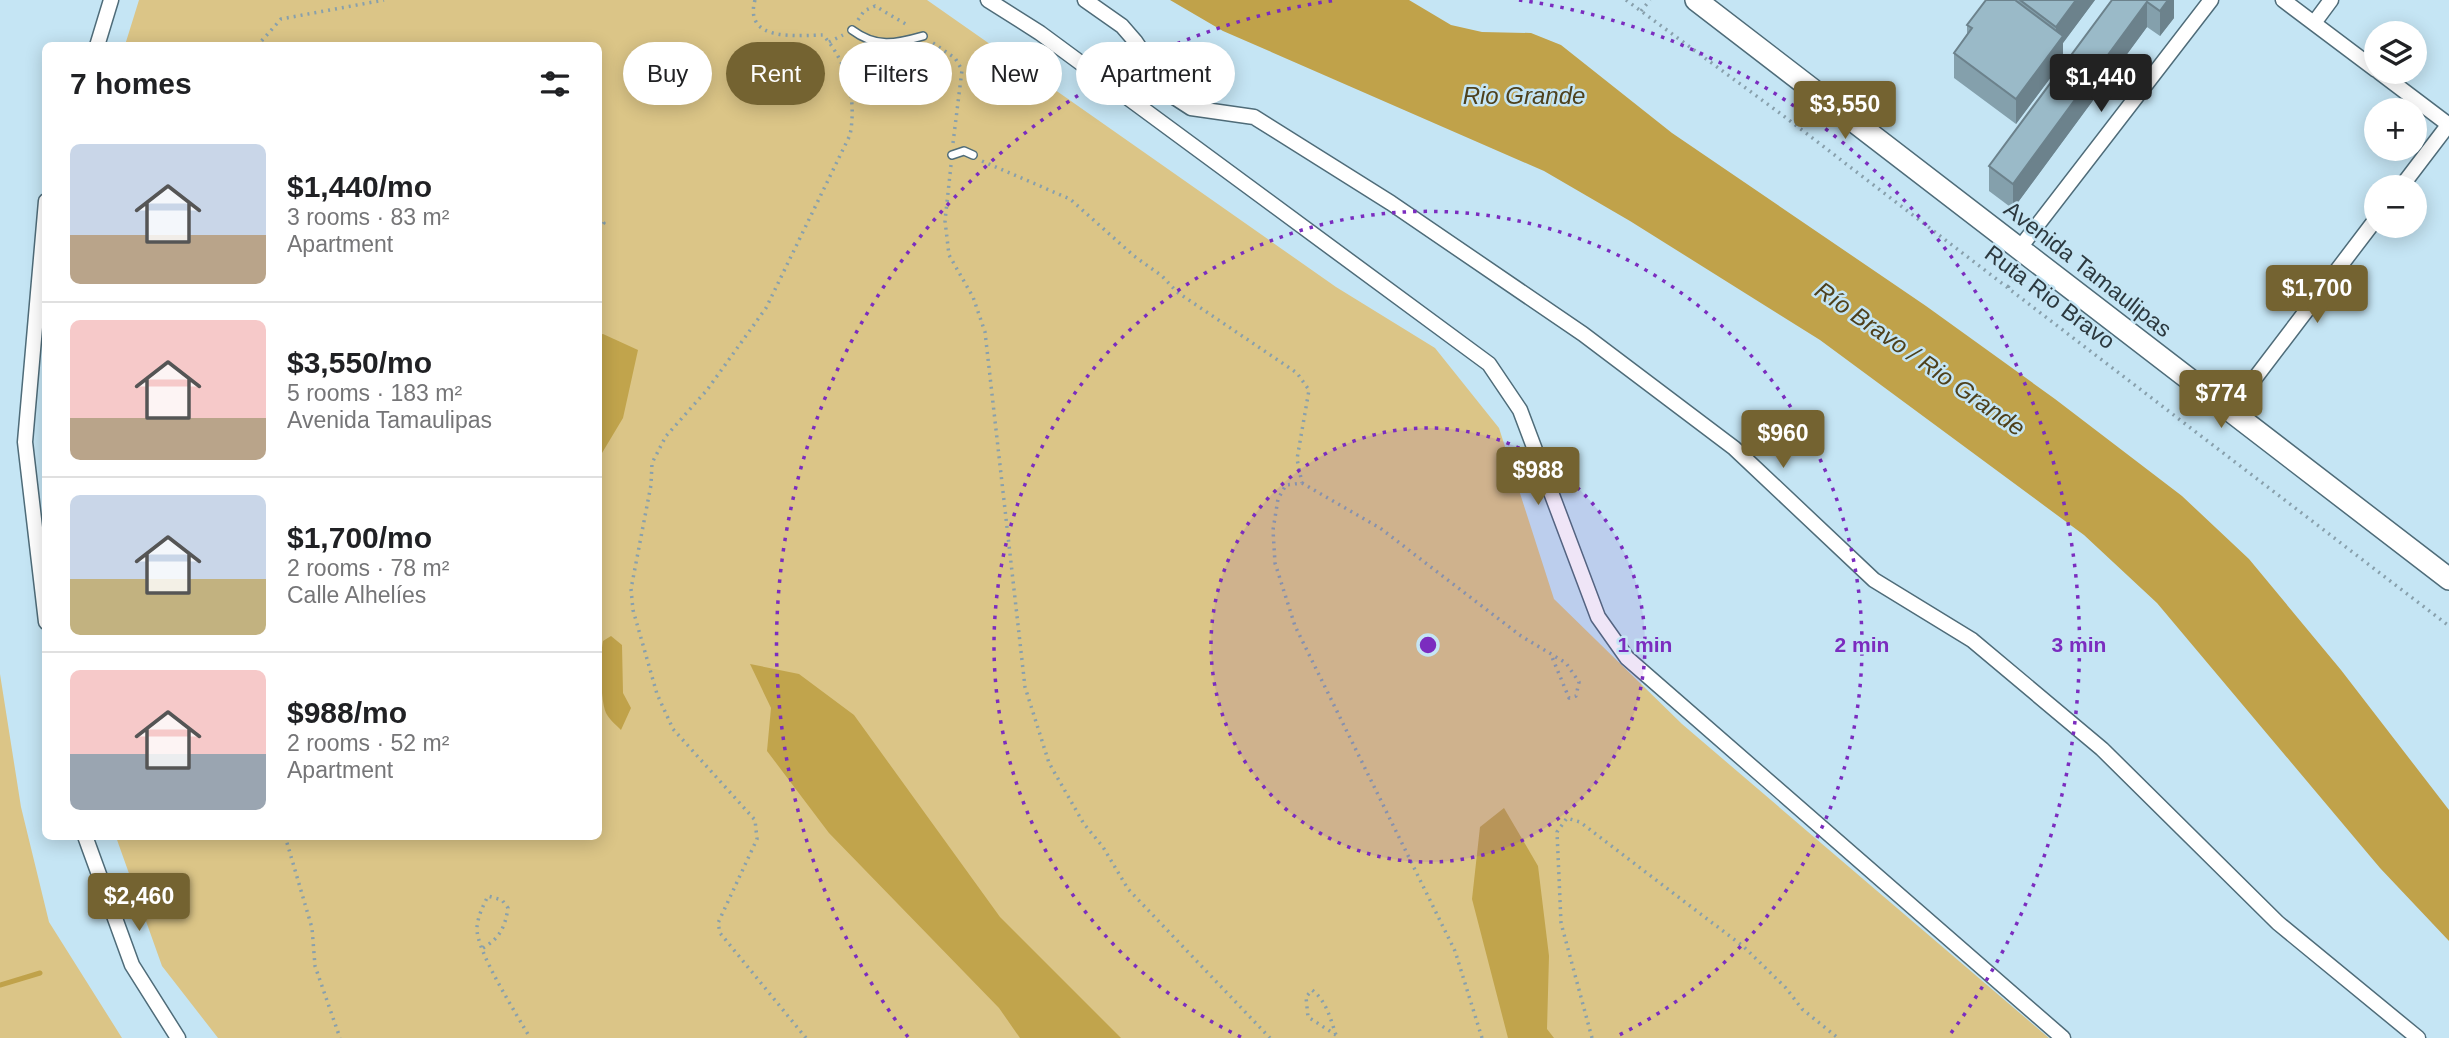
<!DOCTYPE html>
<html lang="en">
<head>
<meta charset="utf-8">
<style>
	:root { --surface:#fff; --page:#f2f2f2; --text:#202124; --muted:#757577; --line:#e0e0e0; --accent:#746331 }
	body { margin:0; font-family:Helvetica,sans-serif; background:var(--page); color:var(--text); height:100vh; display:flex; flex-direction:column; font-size:26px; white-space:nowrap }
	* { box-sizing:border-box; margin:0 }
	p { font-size:23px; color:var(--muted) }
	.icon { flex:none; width:38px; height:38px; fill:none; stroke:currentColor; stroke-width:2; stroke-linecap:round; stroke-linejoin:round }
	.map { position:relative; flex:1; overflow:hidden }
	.details { position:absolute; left:42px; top:42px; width:560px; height:798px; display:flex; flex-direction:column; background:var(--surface); border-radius:10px; box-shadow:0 4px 18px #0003 }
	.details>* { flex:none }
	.hud { position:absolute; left:623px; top:42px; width:665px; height:63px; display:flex; gap:14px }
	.fabs { position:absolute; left:2364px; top:21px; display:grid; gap:14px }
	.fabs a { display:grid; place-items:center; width:63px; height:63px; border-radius:50%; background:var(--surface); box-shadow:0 4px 18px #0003; font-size:35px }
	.price { position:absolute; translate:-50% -60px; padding:0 16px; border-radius:7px; background:var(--accent); color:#fff; font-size:23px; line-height:46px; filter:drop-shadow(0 2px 4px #0008) }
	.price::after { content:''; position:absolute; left:50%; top:42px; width:21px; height:16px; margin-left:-10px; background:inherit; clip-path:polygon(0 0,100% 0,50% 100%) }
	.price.current { background:#222; color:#fff }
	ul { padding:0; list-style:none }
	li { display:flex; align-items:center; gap:21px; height:175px; padding:0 28px }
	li+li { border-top:2px solid var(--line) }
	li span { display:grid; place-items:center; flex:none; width:196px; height:140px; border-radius:10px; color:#555 }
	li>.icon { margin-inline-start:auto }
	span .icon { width:84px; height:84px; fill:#fffc; stroke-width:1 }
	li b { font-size:30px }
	h2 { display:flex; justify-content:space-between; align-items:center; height:84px; padding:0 28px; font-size:30px }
	.pill { padding:0 24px; border-radius:32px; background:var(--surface); box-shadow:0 4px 18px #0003; font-size:24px; line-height:63px }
	.pill.current { background:var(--accent); color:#fff }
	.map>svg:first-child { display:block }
	.green { fill:#dbc587 }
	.forest { fill:#c1a44c }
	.water { fill:#c0a24a }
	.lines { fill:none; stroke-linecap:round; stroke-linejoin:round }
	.stream { stroke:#c0a24a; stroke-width:5 }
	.lane-casing { stroke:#4f6c79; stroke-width:10 }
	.street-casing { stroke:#4f6c79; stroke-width:17 }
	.secondary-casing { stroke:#4f6c79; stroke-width:24 }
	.path { stroke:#88a0ac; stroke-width:3.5; stroke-dasharray:2 5; stroke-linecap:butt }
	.lane { stroke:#fff; stroke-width:7 }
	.street { stroke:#fff; stroke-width:14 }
	.secondary { stroke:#fff; stroke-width:21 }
	.wall { fill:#84a0ac }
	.shaded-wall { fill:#6c828c }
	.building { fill:#9abac8; stroke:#6c828c; stroke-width:2 }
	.ring { fill:none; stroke:#7b2cbf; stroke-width:3.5; stroke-dasharray:3.5 7 }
	.labels { text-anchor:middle; stroke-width:5; stroke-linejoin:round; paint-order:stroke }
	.street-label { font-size:23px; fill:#2c393f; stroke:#c5e5f4 }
	.water-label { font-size:24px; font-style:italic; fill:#4e411c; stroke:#c5e5f4 }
	.centre { fill:#7b2cbf; stroke:#c5e5f4; stroke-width:3.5 }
	.ring-label { font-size:21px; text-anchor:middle; font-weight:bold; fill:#7b2cbf; stroke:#c5e5f4; stroke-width:5; stroke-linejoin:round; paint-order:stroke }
</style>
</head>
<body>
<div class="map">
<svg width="2449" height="1038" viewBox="0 0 2449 1038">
	<rect width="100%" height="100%" fill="#c5e5f4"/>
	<path class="green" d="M139 0H927L1336 287 1435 348 1499 428 1554 599 1682 724 2049 1038H218L162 966 116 837 598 836V46L125 45Z
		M0 674 21 807 49 922 122 1038H0Z"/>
	<path class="forest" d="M603 334 638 350 623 418 599 458 598 335Z
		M750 664 799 674 854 715 1000 917 1121 1038H1020L999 1008 829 833 767 751 771 708Z
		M1504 808 1538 866 1549 956 1547 1029 1554 1038H1508L1472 899 1480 827Z"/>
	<path class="water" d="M1170 0H1409L1451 25 1482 32 1531 33 1561 45 1672 133 1926 306 2055 399 2182 496 2249 559 2341 670 2449 810V941L2380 868 2157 603 2084 535 1820 340 1630 221 1544 171 1223 31Z
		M611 636 622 645 623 693 631 708 621 730C616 725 609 719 606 713 600 699 600 656 603 641Z"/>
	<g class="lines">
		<path class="stream" d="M0 985 40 973"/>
		<g class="lane-casing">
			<path id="lane" d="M852 30C876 48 895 44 923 36
				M952 155 964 151 973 155"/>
		</g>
		<g class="street-casing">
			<path id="street" d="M988 0 1040 33 1489 364 1520 410 1598 617 1627 658 2063 1038
				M1085 0 1122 26 1135 41 1171 95 1191 108 1254 117 1391 203 1583 334 1734 448 1874 580 1972 640 2102 749 2278 923 2418 1038
				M2283 0 2376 70
				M2314 23 2331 0
				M97 46 111 0
				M2379 72 2449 125
				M2401 187 2449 124
				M46 201 25 442 46 622
				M2019 249 2211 0
				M2230 411 2376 219
				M85 836 132 965 178 1038"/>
		</g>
		<g class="secondary-casing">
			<path id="secondary" d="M1696 0 2449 579"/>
		</g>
		<path class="path" d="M755 0C743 43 799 35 823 35 847 62 857 99 850 135L766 308 707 390 666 436 652 463 651 485 631 589 633 610 657 694 673 729 755 820 757 839 718 923 720 933 806 1038
			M1626 0 1781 114 2449 626
			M1641 11 1650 0
			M858 20 864 11 875 6 909 26
			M829 42 843 35
			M933 43 955 58 962 70 953 143
			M257 46 281 19 384 0
			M982 161 1070 199 1134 256 1162 276 1177 292 1297 373 1309 390 1297 459 1302 483
			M951 165 945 221 949 255 973 297 985 332 1025 687 1049 763 1084 824 1103 847 1128 889 1270 1038
			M598 218 604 223 598 229
			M2008 287 2020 272
			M285 836 312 928 315 966 340 1038
			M483 948C500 938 505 927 508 908L502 900 488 896C483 906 478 916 477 927 475 950 518 1016 530 1038
			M1336 1035 1308 1017 1306 997 1312 990C1327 1001 1331 1021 1337 1038
			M1482 1038 1455 951 1295 626 1275 563 1273 530 1278 499 1286 485 1302 483 1380 528 1521 636 1566 663 1579 682 1576 696 1569 698 1552 657
			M1592 1038 1561 923 1557 832 1567 818 1580 822 1744 947 1786 988 1802 1009 1838 1038"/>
		<use href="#lane" class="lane"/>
		<use href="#street" class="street"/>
		<use href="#secondary" class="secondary"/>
	</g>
	<path class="wall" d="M1986 0H2095L2063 43V61L2016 124 1954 78V53L1967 34V25Z
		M2112 0H2174V18L2160 36 2147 27 2013 209 1989 191V166Z"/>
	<path class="shaded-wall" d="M2076 0H2095L2063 43V61L2016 124V99L2056 45V27Z
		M2168 0H2174V18L2160 36V11Z
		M2147 2V27L2013 209V184Z"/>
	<path class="building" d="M1986 0H2015L2063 36 2016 99 1954 53 1972 28 1967 25Z
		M2020 0H2076L2056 27Z
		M2112 0H2168L2160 11 2147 2 2013 184 1989 166Z"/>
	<circle cx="1428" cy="645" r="217" fill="#7b2cbf" fill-opacity=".12"/>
	<g class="ring">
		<circle cx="1428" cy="645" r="217"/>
		<path d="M1241 1037A434 434 0 1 1 1615 1037"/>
		<path d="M908 1037A651 651 0 0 1 1337 0M1519 0A651 651 0 0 1 1948 1037"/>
	</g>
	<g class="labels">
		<g class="street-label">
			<text transform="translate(2088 269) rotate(38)" y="8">Avenida Tamaulipas</text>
			<text transform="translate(2050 297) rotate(37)" y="8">Ruta Rio Bravo</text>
		</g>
		<g class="water-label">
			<text x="1524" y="104">Rio Grande</text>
			<text transform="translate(1920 359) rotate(35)" y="8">Río Bravo / Rio Grande</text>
		</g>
	</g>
	<circle cx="1428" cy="645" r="10" class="centre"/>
	<g class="ring-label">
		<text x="1645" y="652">1 min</text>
		<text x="1862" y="652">2 min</text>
		<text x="2079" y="652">3 min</text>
	</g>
</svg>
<div class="fabs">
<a><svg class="icon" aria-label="layers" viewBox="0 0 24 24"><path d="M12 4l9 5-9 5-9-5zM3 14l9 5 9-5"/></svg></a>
<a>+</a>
<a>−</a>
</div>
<b class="price current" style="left:2101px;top:114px">$1,440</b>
<b class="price" style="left:1845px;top:141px">$3,550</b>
<b class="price" style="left:2317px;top:325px">$1,700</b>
<b class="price" style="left:2221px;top:430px">$774</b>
<b class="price" style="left:1783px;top:470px">$960</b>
<b class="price" style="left:1538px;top:507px">$988</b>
<b class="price" style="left:139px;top:933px">$2,460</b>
<div class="hud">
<a class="pill">Buy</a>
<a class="pill current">Rent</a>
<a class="pill">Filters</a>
<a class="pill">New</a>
<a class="pill">Apartment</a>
</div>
<section class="details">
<h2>7 homes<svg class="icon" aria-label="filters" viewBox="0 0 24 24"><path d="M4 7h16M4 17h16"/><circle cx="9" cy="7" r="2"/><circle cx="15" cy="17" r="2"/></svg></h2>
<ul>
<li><span style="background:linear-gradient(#c9d6e8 65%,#b9a48a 0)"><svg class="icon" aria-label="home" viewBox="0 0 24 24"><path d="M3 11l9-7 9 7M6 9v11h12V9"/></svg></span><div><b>$1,440/mo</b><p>3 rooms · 83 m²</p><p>Apartment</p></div></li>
<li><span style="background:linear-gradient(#f6c9c9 70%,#b9a48a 0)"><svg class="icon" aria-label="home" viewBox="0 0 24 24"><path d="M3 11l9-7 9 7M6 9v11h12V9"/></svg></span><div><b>$3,550/mo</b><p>5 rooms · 183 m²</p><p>Avenida Tamaulipas</p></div></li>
<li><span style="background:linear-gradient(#c9d6e8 60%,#c2b280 0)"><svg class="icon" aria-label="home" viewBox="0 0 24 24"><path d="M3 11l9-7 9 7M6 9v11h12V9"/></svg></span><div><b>$1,700/mo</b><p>2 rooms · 78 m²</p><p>Calle Alhelíes</p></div></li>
<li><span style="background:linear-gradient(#f6c9c9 60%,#9aa5b1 0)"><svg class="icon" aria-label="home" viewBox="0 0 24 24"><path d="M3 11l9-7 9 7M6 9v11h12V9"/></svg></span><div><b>$988/mo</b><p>2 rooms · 52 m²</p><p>Apartment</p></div></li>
</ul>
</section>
</div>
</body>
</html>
